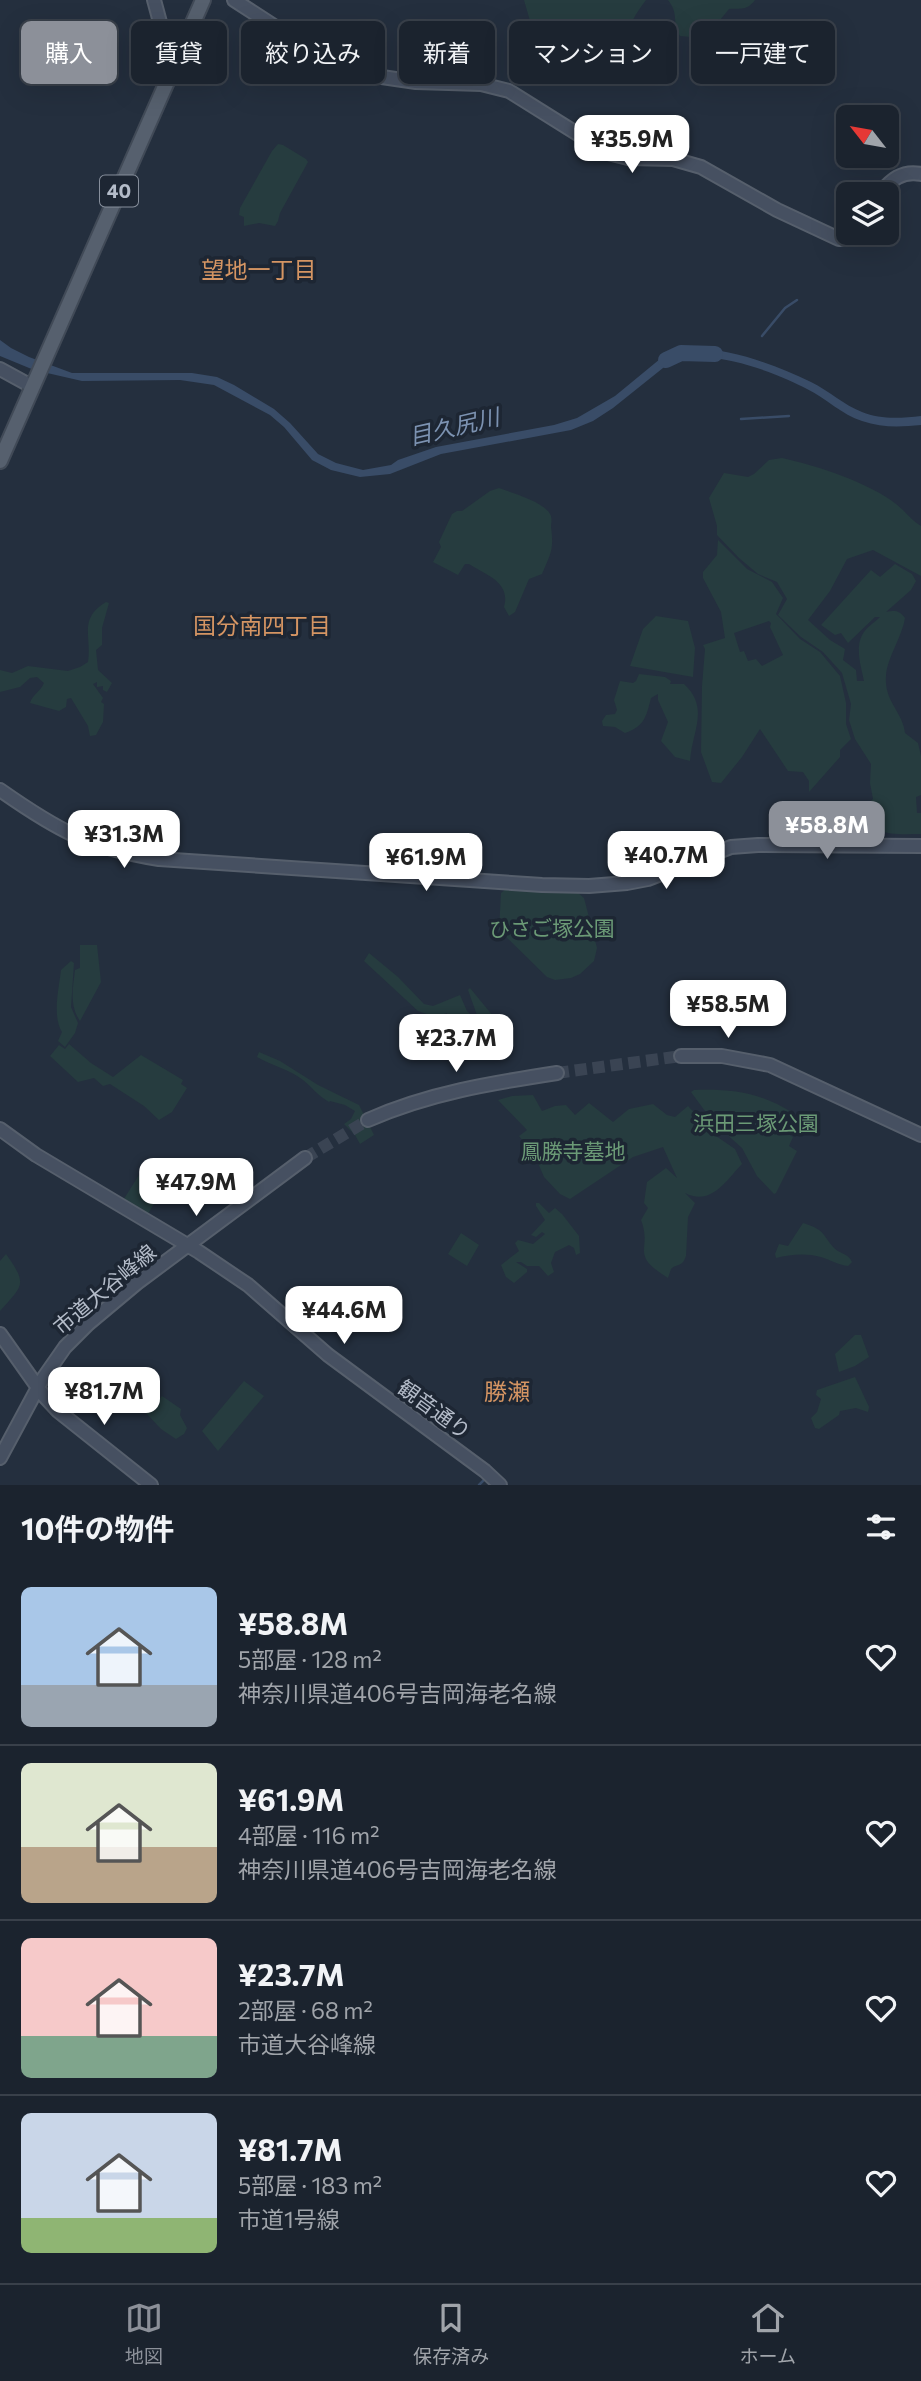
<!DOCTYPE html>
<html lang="ja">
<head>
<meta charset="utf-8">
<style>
	:root { --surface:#1b232e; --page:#282f3a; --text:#f1f3f6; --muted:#a0a4aa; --line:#39404a; --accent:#8c9099 }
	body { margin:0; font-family:Commissioner,"Noto Sans JP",sans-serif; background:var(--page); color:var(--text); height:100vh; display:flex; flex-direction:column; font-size:26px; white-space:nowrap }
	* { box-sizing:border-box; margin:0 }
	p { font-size:23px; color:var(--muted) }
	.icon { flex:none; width:38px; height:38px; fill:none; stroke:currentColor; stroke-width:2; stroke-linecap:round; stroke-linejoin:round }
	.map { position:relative; height:1485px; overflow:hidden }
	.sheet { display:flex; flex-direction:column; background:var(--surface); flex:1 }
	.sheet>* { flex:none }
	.hud { position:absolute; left:21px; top:21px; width:880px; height:63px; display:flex; gap:14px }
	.needle { width:46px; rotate:301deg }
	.tools { position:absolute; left:836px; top:105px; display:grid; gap:14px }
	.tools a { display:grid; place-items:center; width:63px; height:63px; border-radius:10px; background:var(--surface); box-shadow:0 7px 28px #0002,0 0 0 2px var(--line); font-size:35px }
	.price { position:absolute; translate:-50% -60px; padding:0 16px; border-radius:14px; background:#fff; color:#222; font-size:23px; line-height:46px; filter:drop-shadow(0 2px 4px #0008) }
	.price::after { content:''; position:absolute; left:50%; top:42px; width:21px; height:16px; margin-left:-10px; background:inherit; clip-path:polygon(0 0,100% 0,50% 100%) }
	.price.selected { background:var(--accent); color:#fff }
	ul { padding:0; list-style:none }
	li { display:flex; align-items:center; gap:21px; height:175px; padding:0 21px }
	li+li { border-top:2px solid var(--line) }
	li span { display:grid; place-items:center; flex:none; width:196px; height:140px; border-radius:10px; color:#555 }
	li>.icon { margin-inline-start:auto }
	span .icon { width:84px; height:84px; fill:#fffc; stroke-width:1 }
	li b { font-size:30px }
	h2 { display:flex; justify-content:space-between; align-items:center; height:84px; padding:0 21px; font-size:30px }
	.pill { padding:0 24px; border-radius:10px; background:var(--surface); box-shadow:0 7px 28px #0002,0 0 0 2px var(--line); font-size:24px; line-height:63px }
	.pill.selected { background:var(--accent); color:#fff }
	.tab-bar { display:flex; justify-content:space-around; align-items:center; height:98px; border-top:2px solid var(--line); background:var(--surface); font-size:19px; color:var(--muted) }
	.tab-bar a { display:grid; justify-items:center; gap:4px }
	.tab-bar .selected { color:var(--accent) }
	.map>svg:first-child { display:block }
	.green { fill:#263c3f; fill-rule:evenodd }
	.water { fill:#394c67 }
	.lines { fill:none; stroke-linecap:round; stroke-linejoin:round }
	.stream { stroke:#394c67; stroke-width:2.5 }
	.river { stroke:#394c67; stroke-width:16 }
	.secondary-tunnel { stroke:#3a4453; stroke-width:12; stroke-dasharray:12 6; stroke-linecap:butt }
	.secondary-casing { stroke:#565f6c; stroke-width:16 }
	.primary-casing { stroke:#414a57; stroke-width:18 }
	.secondary { stroke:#465061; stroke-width:12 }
	.primary { stroke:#56606e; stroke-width:14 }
	.labels { text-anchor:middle; stroke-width:7; stroke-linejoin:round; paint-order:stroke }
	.shield { fill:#1d2633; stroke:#878f9c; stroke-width:2 }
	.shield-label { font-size:19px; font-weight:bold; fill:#b4bcc9 }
	.park-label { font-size:21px; fill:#6b9a76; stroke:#1d2633 }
	.street-label { font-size:21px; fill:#b4bcc9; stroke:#1d2633 }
	.neighbourhood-label { font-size:23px; fill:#d59563; stroke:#1d2633 }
	.water-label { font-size:23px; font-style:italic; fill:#7c92b1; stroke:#1d2633 }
</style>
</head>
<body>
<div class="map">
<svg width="921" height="1485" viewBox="0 0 921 1485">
	<rect width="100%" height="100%" fill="#242f3e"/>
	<path class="green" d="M524 0H646C639 10 622 30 634 41 639 46 648 47 654 51L655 60 648 68 632 74 608 76 570 72 559 63 546 37 530 21Z
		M668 0H755C747 11 740 8 729 9L716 25H698L691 37 680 36C671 23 680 15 668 0Z
		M278 144 283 145 306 159 308 162 280 213 278 221 275 226 259 223 244 226V217L239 215 240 208 272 151Z
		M782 458C815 465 870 483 896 504 905 511 911 520 921 526V576L873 550 847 559 830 591 808 620 830 640 845 649 843 660 856 670 857 681H864C861 666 854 646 864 632 867 627 875 622 880 617H875L848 643 841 633 835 635 821 625 871 570 880 577 895 564 912 574 916 581 911 590 886 612C894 611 898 609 905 618 902 637 887 658 886 676 884 702 903 712 905 733L918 743 921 756V795L916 797 917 813H921V834C898 834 865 838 864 807L873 799 870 783 871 764 855 739 849 720 851 704 842 673 823 652 801 637 778 615 787 599 777 582 758 574 739 558 717 535V526L709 498 724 473 748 477 754 474 769 460Z
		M499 488C512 493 546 502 551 516 552 520 551 524 551 527 554 550 551 553 542 574L529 579 515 612 509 616 504 607C511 582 486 575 469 564H465L458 575 433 562 441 547 439 542 452 514 457 511H462L490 491Z
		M718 540 747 569 772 582 783 598 776 614 800 639 820 652 840 676 846 703V724L851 739 840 750V757L809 792V781L803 772 788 771 760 729 742 757 721 783 712 782 701 752 702 686 705 649 703 645 725 638 721 612 703 578V572L717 555ZM769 621 771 623 770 627 783 655 762 666 756 659 748 661 744 651 740 652 734 633Z
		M106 602 109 603 102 628V645L96 650 98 670 112 683 107 692 103 690V686L97 687V682L93 684 103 698 101 702 104 704 103 722 96 735 90 736 88 726 71 698 67 699 66 707 59 711 30 703C32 695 41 691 44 683L37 677 30 678 20 687 0 692V670L12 673 28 666 68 671 80 667 88 662C92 636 78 619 106 602Z
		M656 616 688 621 695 648 693 677 630 666 643 629Z
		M639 674 665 677 671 681 670 684H684C710 708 692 731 690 761L675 757 661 741 668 722 658 700V694L651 698C646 717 645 726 625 733L615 727 603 726 602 721 606 715 615 714 617 710 614 700 620 681 633 683 636 681Z
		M507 888 576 891 584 898 597 948 594 961 580 974 571 978 555 980 547 977 499 930 501 893Z
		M80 945H97L101 982 80 1021C69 1005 73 988 75 970L80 968Z
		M369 953 398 977 424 1004 433 1006 460 995 467 1011 483 1026 488 1039 472 1048 439 1028 447 1013 435 1017 418 1011 364 961Z
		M71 961 74 963 71 1007 78 1023 75 1033 65 1047 58 1041 62 1032C52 1016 59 988 61 970Z
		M470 988 507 1033 494 1037 478 1018 468 990Z
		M69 1044 91 1063 113 1077 141 1055 183 1080 181 1084 187 1088 172 1112 159 1120 144 1106 110 1084 103 1086 94 1078 78 1082 50 1056 59 1045 65 1049Z
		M259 1052 280 1061 318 1085 359 1105 374 1135 360 1144 355 1135 344 1124 351 1119 355 1111 345 1105 330 1101 329 1102C318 1096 312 1087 303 1080 289 1069 272 1066 257 1057Z
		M694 1090C733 1089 759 1092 793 1113L784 1132 793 1137 789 1146 797 1151 776 1193 774 1194 757 1176 742 1148 713 1122 691 1092Z
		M533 1095 542 1111 555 1106 566 1105 575 1115 589 1103 613 1122 629 1109 653 1104 667 1115 675 1117 688 1106 716 1136 735 1149 742 1164C725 1182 711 1206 685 1193L695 1203 688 1217 686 1256C682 1268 677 1263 671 1269L668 1278C628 1253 653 1251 641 1220L648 1208 644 1203 647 1182 666 1168 677 1178 663 1147 633 1157 570 1199 560 1194 544 1177 534 1154 519 1136 527 1130 498 1100 512 1096Z
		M139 1175 163 1189 146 1217 122 1202Z
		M536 1203H539L549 1213 555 1208 562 1214 579 1236 580 1253 576 1255 574 1248 569 1245 555 1252 551 1263 554 1272 548 1276 539 1266H527L521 1262H516L527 1269V1272L514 1283 506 1277 501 1265 519 1251 515 1243 518 1240 533 1244 545 1234 542 1232 536 1237 531 1235 545 1220 536 1206Z
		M803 1223C825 1230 821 1233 834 1248 840 1254 848 1253 852 1262L848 1266C838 1265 831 1260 821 1257 807 1253 791 1254 776 1258L775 1254 779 1244 788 1246Z
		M461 1233 479 1245 467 1266 448 1254Z
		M6 1254C28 1285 23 1285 0 1311V1261Z
		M855 1335H861L869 1357 855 1366 839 1372 835 1354Z
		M855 1377 869 1407 868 1412 856 1408 840 1411 839 1415 819 1429 815 1428 811 1418 817 1412 821 1399 816 1395 817 1390Z
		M244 1381 264 1396 218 1451 202 1431Z
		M162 1396 181 1409 180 1415 187 1428 184 1434 176 1439 161 1429 146 1413Z"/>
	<path class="water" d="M0 340 11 348 29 357 72 373H192L217 377 234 385 274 409 290 423 318 454 336 463 363 470 391 465 398 460 436 447 554 425 577 418 615 396 660 359 685 347 687 359 668 364 613 408 593 421 571 430 441 454 390 474 360 477 331 470 312 460 284 427 270 415 214 385 180 380 82 381 34 370 0 356Z
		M693 348C733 349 775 365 811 382 829 391 844 405 862 412 881 420 902 418 921 416V425C901 427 882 428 862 421 842 415 826 398 807 389 781 375 722 352 694 359Z"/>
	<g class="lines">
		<path class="stream" d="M762 336 785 308 797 300
			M741 419 789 416
			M479 1485 487 1477"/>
		<path class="river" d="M666 360 681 353 715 354"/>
		<path class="secondary-tunnel" d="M557 1073 681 1056
			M305 1158 368 1120"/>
		<g class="secondary-casing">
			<path id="secondary" d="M154 0 167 48 179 54
				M234 0 317 54 362 72 375 76 416 82 481 84 509 91 608 153 628 158 673 159 701 167 777 210 839 239 845 238 853 233
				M879 194C891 180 902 170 921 174
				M0 369 33 387
				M0 790C57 830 89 848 159 859L542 885 589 886 627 883 648 879 731 847 758 845 921 846
				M681 1056H722L770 1065 921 1135
				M368 1120C429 1093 492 1083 557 1073
				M0 1129 36 1155 199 1252 248 1285 328 1355 485 1471 500 1485
				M0 1334 44 1396 58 1411 151 1485
				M0 1458 42 1380 65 1347 88 1324 137 1283 305 1158"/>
		</g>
		<g class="primary-casing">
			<path id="primary" d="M0 461 203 0"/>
		</g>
		<use href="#secondary" class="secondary"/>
		<use href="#primary" class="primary"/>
	</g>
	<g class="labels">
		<rect class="shield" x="100" y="175.5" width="38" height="31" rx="5"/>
		<g class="shield-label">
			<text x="119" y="198">40</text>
		</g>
		<g class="park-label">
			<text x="552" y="936">ひさご塚公園</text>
			<text x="756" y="1131">浜田三塚公園</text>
			<text x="573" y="1159">鳳勝寺墓地</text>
		</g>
		<g class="street-label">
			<text transform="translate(105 1290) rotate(-40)" y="7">市道大谷峰線</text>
			<text transform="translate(434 1410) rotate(36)" y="7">観音通り</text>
		</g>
		<g class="neighbourhood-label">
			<text x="259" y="278">望地一丁目</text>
			<text x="262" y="634">国分南四丁目</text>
			<text x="507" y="1400">勝瀬</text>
		</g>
		<g class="water-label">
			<text transform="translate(454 427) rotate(-13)" y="8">目久尻川</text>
		</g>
	</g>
</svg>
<div class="tools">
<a><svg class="needle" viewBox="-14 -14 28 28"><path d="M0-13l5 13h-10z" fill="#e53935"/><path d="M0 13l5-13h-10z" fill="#a0a4aa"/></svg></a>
<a><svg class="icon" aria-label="layers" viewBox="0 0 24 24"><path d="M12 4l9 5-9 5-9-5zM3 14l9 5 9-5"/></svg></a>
</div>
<b class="price" style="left:632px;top:175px">¥35.9M</b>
<b class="price selected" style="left:827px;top:861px">¥58.8M</b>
<b class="price" style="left:124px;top:870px">¥31.3M</b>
<b class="price" style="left:666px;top:891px">¥40.7M</b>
<b class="price" style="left:426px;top:893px">¥61.9M</b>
<b class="price" style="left:728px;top:1040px">¥58.5M</b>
<b class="price" style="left:456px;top:1074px">¥23.7M</b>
<b class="price" style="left:196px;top:1218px">¥47.9M</b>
<b class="price" style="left:344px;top:1346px">¥44.6M</b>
<b class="price" style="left:104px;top:1427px">¥81.7M</b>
<div class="hud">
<a class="pill selected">購入</a>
<a class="pill">賃貸</a>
<a class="pill">絞り込み</a>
<a class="pill">新着</a>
<a class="pill">マンション</a>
<a class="pill">一戸建て</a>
</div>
</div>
<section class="sheet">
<h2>10件の物件<svg class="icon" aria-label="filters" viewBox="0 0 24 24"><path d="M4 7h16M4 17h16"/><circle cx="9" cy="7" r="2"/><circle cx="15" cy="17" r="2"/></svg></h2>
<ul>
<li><span style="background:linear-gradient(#a9c7e8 70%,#9aa5b1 0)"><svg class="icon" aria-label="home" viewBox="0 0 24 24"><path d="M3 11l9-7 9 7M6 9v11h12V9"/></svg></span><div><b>¥58.8M</b><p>5部屋 · 128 m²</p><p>神奈川県道406号吉岡海老名線</p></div><svg class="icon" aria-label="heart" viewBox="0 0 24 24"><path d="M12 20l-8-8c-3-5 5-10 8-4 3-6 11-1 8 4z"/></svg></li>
<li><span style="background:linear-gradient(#dfe7d0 60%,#b9a48a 0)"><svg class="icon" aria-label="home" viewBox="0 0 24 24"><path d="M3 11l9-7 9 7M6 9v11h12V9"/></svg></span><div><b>¥61.9M</b><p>4部屋 · 116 m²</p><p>神奈川県道406号吉岡海老名線</p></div><svg class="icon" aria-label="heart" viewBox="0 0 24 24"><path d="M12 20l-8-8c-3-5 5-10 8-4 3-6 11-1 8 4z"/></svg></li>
<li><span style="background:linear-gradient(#f6c9c9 70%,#7fa58c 0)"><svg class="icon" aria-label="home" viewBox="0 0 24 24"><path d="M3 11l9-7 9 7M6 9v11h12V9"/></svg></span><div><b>¥23.7M</b><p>2部屋 · 68 m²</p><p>市道大谷峰線</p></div><svg class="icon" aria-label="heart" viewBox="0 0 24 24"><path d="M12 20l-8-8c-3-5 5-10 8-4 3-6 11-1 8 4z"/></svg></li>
<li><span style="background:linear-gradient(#c9d6e8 75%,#8fb573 0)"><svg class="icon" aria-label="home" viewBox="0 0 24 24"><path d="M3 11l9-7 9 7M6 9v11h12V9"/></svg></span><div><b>¥81.7M</b><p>5部屋 · 183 m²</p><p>市道1号線</p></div><svg class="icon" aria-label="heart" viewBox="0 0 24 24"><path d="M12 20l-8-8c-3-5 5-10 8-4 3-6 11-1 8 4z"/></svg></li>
</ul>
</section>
<nav class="tab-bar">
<a class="selected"><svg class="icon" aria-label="map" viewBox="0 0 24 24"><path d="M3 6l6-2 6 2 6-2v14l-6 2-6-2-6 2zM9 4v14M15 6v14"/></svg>地図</a>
<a><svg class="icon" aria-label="saved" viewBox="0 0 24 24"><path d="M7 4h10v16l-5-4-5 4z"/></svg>保存済み</a>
<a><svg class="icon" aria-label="home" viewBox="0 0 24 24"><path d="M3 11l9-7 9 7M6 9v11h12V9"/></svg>ホーム</a>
</nav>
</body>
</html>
